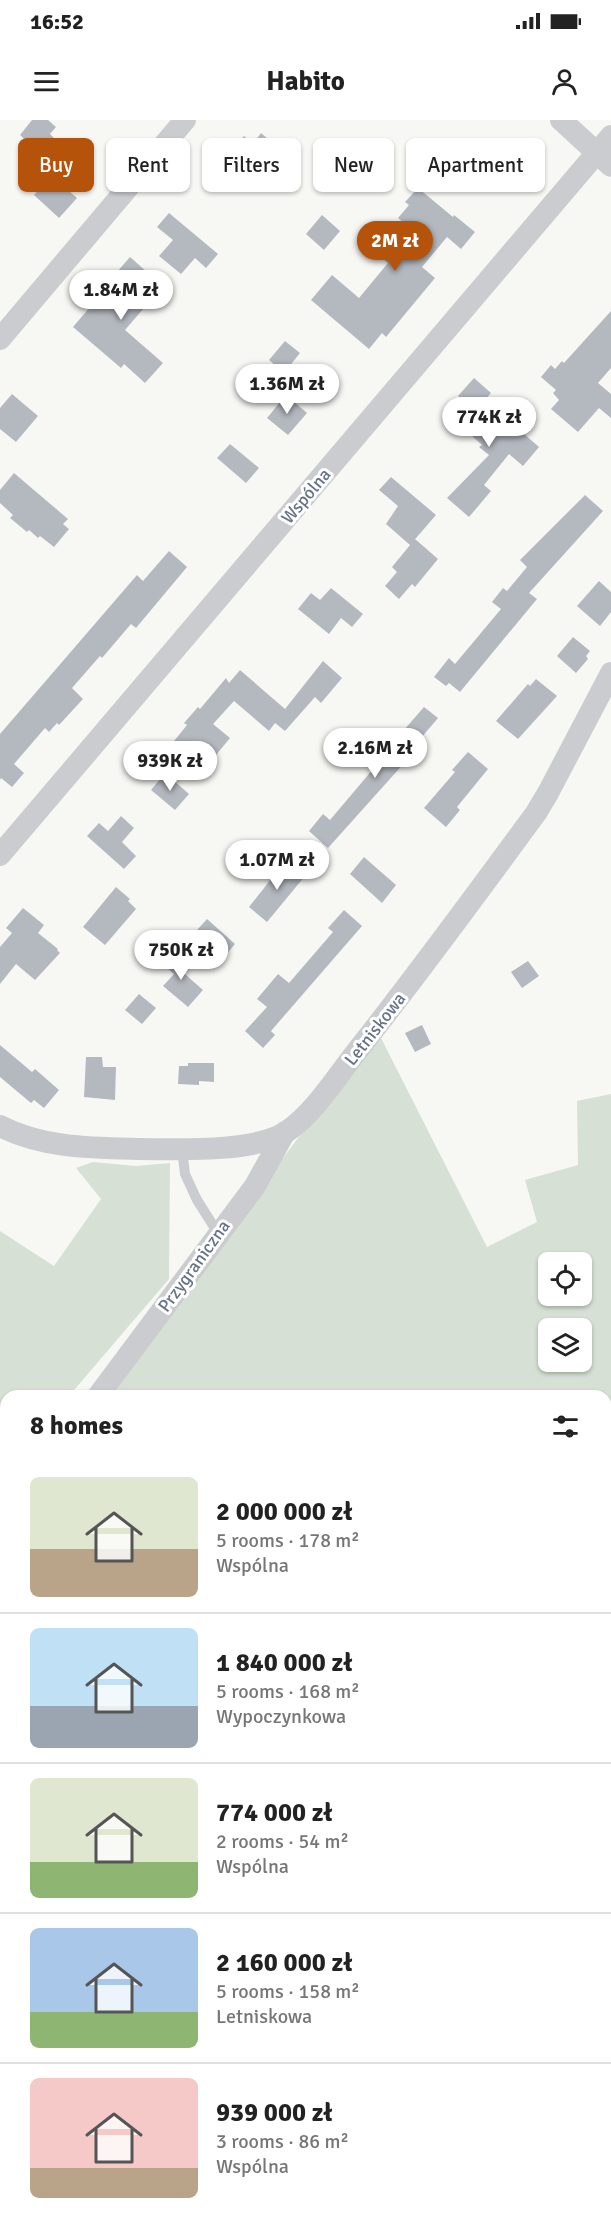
<!DOCTYPE html>
<html lang="en">
<head>
<meta charset="utf-8">
<style>
	:root { --surface:#fff; --page:#f6f6f6; --text:#222; --muted:#767676; --line:#e0e0e0; --accent:#b45309 }
	body { margin:0; font-family:Signika,sans-serif; background:var(--page); color:var(--text); height:100vh; display:flex; flex-direction:column; font-size:22px; white-space:nowrap }
	* { box-sizing:border-box; margin:0 }
	p { font-size:20px; color:var(--muted) }
	.icon { flex:none; width:33px; height:33px; fill:none; stroke:currentColor; stroke-width:2; stroke-linecap:round; stroke-linejoin:round }
	.map { position:relative; flex:1; overflow:hidden }
	.drawer { position:absolute; left:0px; top:1270px; width:612px; height:836px; display:flex; flex-direction:column; background:var(--surface); border-radius:18px 18px 0 0; box-shadow:0 2px 4px #0004 }
	.drawer>* { flex:none }
	.banner { position:absolute; left:18px; top:18px; width:576px; height:54px; display:flex; gap:12px }
	.fabs { position:absolute; left:538px; top:1132px; display:grid; gap:12px }
	.fabs a { display:grid; place-items:center; width:54px; height:54px; border-radius:9px; background:var(--surface); box-shadow:0 2px 4px #0004; font-size:30px }
	.price { position:absolute; translate:-50% -51px; padding:0 14px; border-radius:21px; background:#fff; color:#222; font-size:20px; line-height:39px; filter:drop-shadow(0 2px 3px #0008) }
	.price::after { content:''; position:absolute; left:50%; top:36px; width:18px; height:14px; margin-left:-9px; background:inherit; clip-path:polygon(0 0,100% 0,50% 100%) }
	.price.active { background:var(--accent); color:#fff }
	ul { padding:0; list-style:none }
	li { display:flex; align-items:center; gap:18px; height:150px; padding:0 30px }
	li+li { border-top:2px solid var(--line) }
	li span { display:grid; place-items:center; flex:none; width:168px; height:120px; border-radius:9px; color:#555 }
	li>.icon { margin-inline-start:auto }
	span .icon { width:72px; height:72px; fill:#fffc; stroke-width:1 }
	li b { font-size:26px }
	h2 { display:flex; justify-content:space-between; align-items:center; height:72px; padding:0 30px; font-size:26px }
	.tag { padding:0 21px; border-radius:9px; background:var(--surface); box-shadow:0 2px 4px #0004; font-size:21px; line-height:54px }
	.tag.active { background:var(--accent); color:#fff }
	.status { display:flex; justify-content:space-between; align-items:center; height:42px; padding:0 30px; background:var(--surface); direction:ltr }
	.status svg { height:16px; fill:currentColor }
	header { display:flex; justify-content:space-between; align-items:center; height:78px; padding:0 30px; background:var(--surface); font-size:27px; font-weight:700 }
	.map>svg:first-child { display:block }
	.green { fill:#d7e0d5; fill-rule:evenodd }
	.lines { fill:none; stroke-linecap:round; stroke-linejoin:round }
	.stream { stroke:#c5cdd4; stroke-width:6 }
	.building { fill:#b4b9c0 }
	.service { stroke:#caccd0; stroke-width:10 }
	.minor { stroke:#caccd0; stroke-width:22 }
	.labels { text-anchor:middle; stroke-width:6; stroke-linejoin:round; paint-order:stroke }
	.street-label { font-size:18px; fill:#657287; stroke:#fff }
</style>
</head>
<body>
<div class="status"><b>16:52</b><svg viewBox="0 0 49 12"><path d="M0 12V9h3v3zM5 12V6h3v6zM10 12V3h3v9zM15 12V0h3v12zM26 1h20v11H26zM47 4h2v5h-2z"/></svg></div>
<header><svg class="icon" aria-label="menu" viewBox="0 0 24 24"><path d="M4 6h16M4 12h16M4 18h16"/></svg>Habito<svg class="icon" aria-label="person" viewBox="0 0 24 24"><circle cx="12" cy="8" r="4"/><path d="M4 21q1-7 8-7t8 7"/></svg></header>
<div class="map">
<svg width="611" height="2105" viewBox="0 0 611 2105">
	<rect width="100%" height="100%" fill="#f7f8f4"/>
	<path class="green" d="M381 918 487 1127 537 1102 525 1060 578 1045 577 981 611 974V2105H0V1927L6 1929V2100H606V1276H105L298 1018ZM549 1143H582V1176H549ZM549 1209H582V1242H549Z
		M93 1042 136 1046 170 1043 169 1159 69 1276H6V1353L0 1356V1111L54 1146 101 1079 76 1048Z"/>
	<g class="lines">
		<path class="stream" d="M606 1607 611 1615
			M606 1906 611 1901
			M606 2031 611 2039
			M372 2105 378 2100"/>
	</g>
	<path class="building" d="M32 0H48L56 7 50 14 58 22 45 37 20 15Z
		M261 13 283 32 260 59 230 32 244 16 253 24Z
		M470 33 487 47 472 66 455 51Z
		M52 56 77 78 59 98 34 75Z
		M418 68 453 97 454 95 475 112 461 129 447 117 422 147 435 158 386 217 382 213 369 229 311 180 332 155 359 178 388 143 377 133 403 102 398 98 409 85 405 82Z
		M169 93 218 134 206 148 195 138 181 154 159 136 173 120 157 107Z
		M322 95 340 111 324 130 306 114Z
		M130 137 155 159 142 174 150 181 125 210 163 243 145 263 124 244 121 248 73 207 106 168 104 167Z
		M611 191V248L598 263 611 274V298L599 288 578 312 551 289 559 280 553 273 556 270 541 257 551 245 555 249 562 241 564 243Z
		M285 221 300 233 284 253 269 240Z
		M474 258 491 273 485 280 539 327 523 346 509 334 484 365 491 371 469 397 447 378 489 335 479 327 482 325 473 317 472 311 483 298 458 276Z
		M12 274 38 296 16 322 0 309V288Z
		M286 275 307 293 288 315 267 298Z
		M230 324 259 348 246 363 217 338Z
		M14 353 68 399 63 404 69 409 54 427 40 416 38 418 29 410 27 412 10 398 13 395 0 383V370Z
		M391 357 436 395 410 425 386 404 398 386 379 370Z
		M585 375 603 391 529 473 537 479 460 572 449 563 446 566 434 557 449 538 455 544 501 489 492 482 503 468 507 471 527 447 520 440Z
		M415 419 438 439 415 467 412 464 399 479 385 466 397 452 392 447Z
		M169 431 187 447 136 508 131 504 102 538 100 536 72 568 83 579 59 605 57 603 49 612 45 608 14 644 24 653 12 667 1 658 0 660V614L137 455 143 461Z
		M599 461 611 472V492L600 506 577 486Z
		M331 468 363 494 352 507 341 498 329 514 298 489 311 473 320 480Z
		M573 517 590 531 586 536 588 539 576 553 557 536Z
		M323 541 342 558 321 583 315 577 285 611 275 603 269 611 234 581 213 604 230 618 207 646 174 621 187 605 184 603 198 587 200 589 226 558 229 563 240 550 285 589Z
		M536 559 557 576 518 619 496 601 528 564 530 566Z
		M424 587 438 598 421 618 424 621 328 728 309 711 323 694 330 700 379 642 377 641Z
		M468 632 488 649 457 687 460 690 446 707 424 688 455 652 452 650Z
		M165 653 189 674 175 690 151 670Z
		M121 696 134 708 122 722 136 736 124 749 87 716 99 703 108 711Z
		M364 737 396 765 382 783 350 754Z
		M286 740 305 756 267 802 249 787Z
		M116 767 130 779 128 781 136 789 105 825 83 807Z
		M23 788 44 805 38 813 58 829 57 830 60 833 35 860 16 844 0 864V827L12 813 6 808Z
		M344 790 362 806 271 911 275 915 263 928 245 911 267 887 257 879 278 854 289 863 333 812 328 808Z
		M207 799 235 824 219 843 190 818Z
		M172 831 185 841 176 851 178 848 203 870 188 887 163 866 174 854 162 843Z
		M528 841 539 856 522 868 511 852Z
		M139 874 156 888 142 904 125 890Z
		M422 905 431 924 415 932 405 913Z
		M0 925 32 952 35 949 59 970 44 988 34 980 31 983 0 957Z
		M86 937H102L103 947H116L115 980 84 977Z
		M188 943H214V962L199 961V965L178 964 179 946H188Z"/>
	<g class="lines">
		<path class="service" d="M182 1029 185 1054 197 1080 218 1113"/>
		<path class="minor" d="M561 0 611 46
			M0 219 185 0
			M0 735 611 16
			M0 1006C42 1028 92 1028 138 1029 177 1029 253 1033 286 1012 315 993 339 953 361 926 421 850 478 772 536 693L548 673 611 553
			M98 1276 255 1066 285 1012
			M0 1376 6 1372"/>
	</g>
	<g class="labels">
		<g class="street-label">
			<text transform="translate(306 376) rotate(-50)" y="6">Wspólna</text>
			<text transform="translate(375 909) rotate(-52)" y="6">Letniskowa</text>
			<text transform="translate(194 1146) rotate(-54)" y="6">Przygraniczna</text>
		</g>
	</g>
</svg>
<div class="fabs">
<a><svg class="icon" aria-label="locate" viewBox="0 0 24 24"><circle cx="12" cy="12" r="6"/><path d="M12 2v4M12 18v4M2 12h4M18 12h4"/></svg></a>
<a><svg class="icon" aria-label="layers" viewBox="0 0 24 24"><path d="M12 4l9 5-9 5-9-5zM3 14l9 5 9-5"/></svg></a>
</div>
<b class="price active" style="left:395px;top:152px">2M zł</b>
<b class="price" style="left:121px;top:201px">1.84M zł</b>
<b class="price" style="left:287px;top:295px">1.36M zł</b>
<b class="price" style="left:489px;top:328px">774K zł</b>
<b class="price" style="left:375px;top:659px">2.16M zł</b>
<b class="price" style="left:170px;top:672px">939K zł</b>
<b class="price" style="left:277px;top:771px">1.07M zł</b>
<b class="price" style="left:181px;top:861px">750K zł</b>
<div class="banner">
<a class="tag active">Buy</a>
<a class="tag">Rent</a>
<a class="tag">Filters</a>
<a class="tag">New</a>
<a class="tag">Apartment</a>
</div>
<section class="drawer">
<h2>8 homes<svg class="icon" aria-label="filters" viewBox="0 0 24 24"><path d="M4 7h16M4 17h16"/><circle cx="9" cy="7" r="2"/><circle cx="15" cy="17" r="2"/></svg></h2>
<ul>
<li><span style="background:linear-gradient(#dfe7d0 60%,#b9a48a 0)"><svg class="icon" aria-label="home" viewBox="0 0 24 24"><path d="M3 11l9-7 9 7M6 9v11h12V9"/></svg></span><div><b>2 000 000 zł</b><p>5 rooms · 178 m²</p><p>Wspólna</p></div></li>
<li><span style="background:linear-gradient(#bfe0f5 65%,#9aa5b1 0)"><svg class="icon" aria-label="home" viewBox="0 0 24 24"><path d="M3 11l9-7 9 7M6 9v11h12V9"/></svg></span><div><b>1 840 000 zł</b><p>5 rooms · 168 m²</p><p>Wypoczynkowa</p></div></li>
<li><span style="background:linear-gradient(#dfe7d0 70%,#8fb573 0)"><svg class="icon" aria-label="home" viewBox="0 0 24 24"><path d="M3 11l9-7 9 7M6 9v11h12V9"/></svg></span><div><b>774 000 zł</b><p>2 rooms · 54 m²</p><p>Wspólna</p></div></li>
<li><span style="background:linear-gradient(#a9c7e8 70%,#8fb573 0)"><svg class="icon" aria-label="home" viewBox="0 0 24 24"><path d="M3 11l9-7 9 7M6 9v11h12V9"/></svg></span><div><b>2 160 000 zł</b><p>5 rooms · 158 m²</p><p>Letniskowa</p></div></li>
<li><span style="background:linear-gradient(#f6c9c9 75%,#b9a48a 0)"><svg class="icon" aria-label="home" viewBox="0 0 24 24"><path d="M3 11l9-7 9 7M6 9v11h12V9"/></svg></span><div><b>939 000 zł</b><p>3 rooms · 86 m²</p><p>Wspólna</p></div></li>
</ul>
</section>
</div>
</body>
</html>
